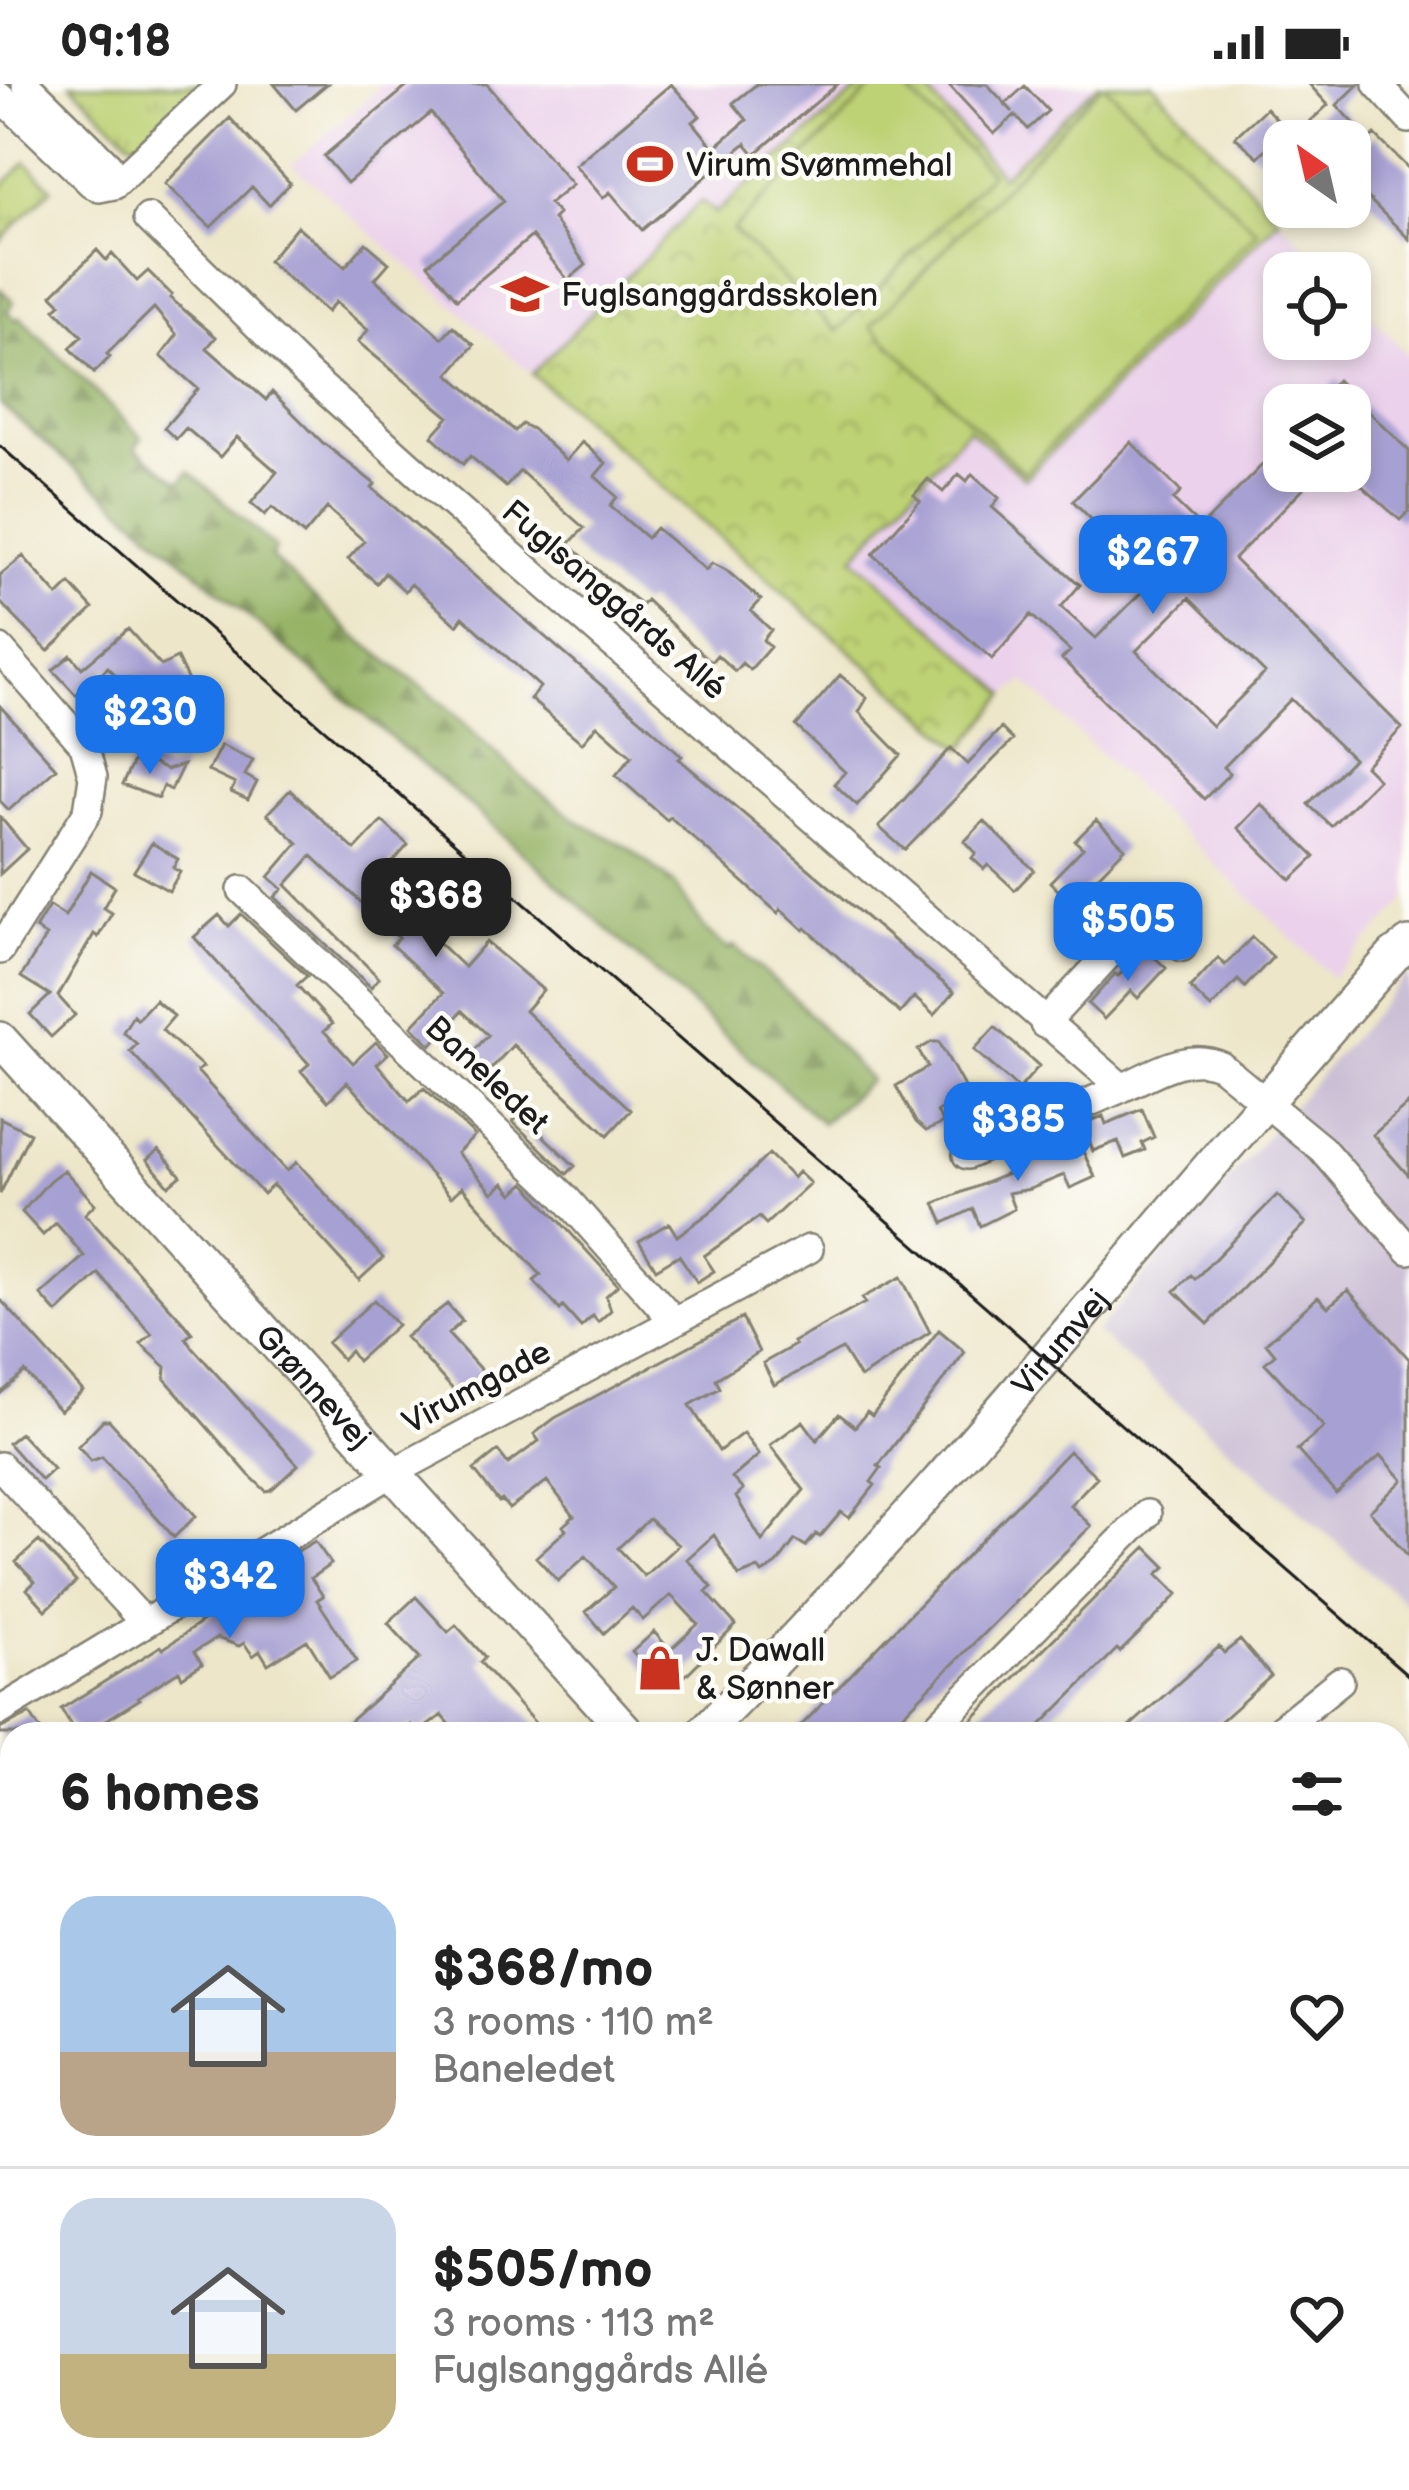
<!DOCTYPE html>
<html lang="en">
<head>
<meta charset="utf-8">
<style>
	:root { --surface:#fff; --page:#f6f6f6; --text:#222; --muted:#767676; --line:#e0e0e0; --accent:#1a73e8 }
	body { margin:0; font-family:"Balsamiq Sans",sans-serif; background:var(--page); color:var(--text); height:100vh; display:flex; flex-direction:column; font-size:45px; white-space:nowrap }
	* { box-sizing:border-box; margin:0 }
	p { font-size:39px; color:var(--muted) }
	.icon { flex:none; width:66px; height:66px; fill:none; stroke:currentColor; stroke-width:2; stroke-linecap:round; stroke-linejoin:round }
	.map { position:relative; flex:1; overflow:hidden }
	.details { position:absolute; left:0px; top:1638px; width:1410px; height:768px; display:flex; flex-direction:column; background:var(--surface); border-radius:36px 36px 0 0; box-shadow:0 6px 18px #0003 }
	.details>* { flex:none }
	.needle { width:78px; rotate:326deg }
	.tools { position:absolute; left:1263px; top:36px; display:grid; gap:24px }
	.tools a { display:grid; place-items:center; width:108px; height:108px; border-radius:24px; background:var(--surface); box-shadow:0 6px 18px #0003; font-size:60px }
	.price { position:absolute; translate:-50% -102px; padding:0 27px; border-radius:24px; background:var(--accent); color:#fff; font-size:39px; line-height:78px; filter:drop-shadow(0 3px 6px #0008) }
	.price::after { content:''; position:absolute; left:50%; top:72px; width:36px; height:27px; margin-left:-18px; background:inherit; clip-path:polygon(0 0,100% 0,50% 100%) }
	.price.on { background:#222; color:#fff }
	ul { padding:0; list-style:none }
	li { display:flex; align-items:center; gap:36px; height:300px; padding:0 60px }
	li+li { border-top:3px solid var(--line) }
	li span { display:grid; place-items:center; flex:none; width:336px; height:240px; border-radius:36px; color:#555 }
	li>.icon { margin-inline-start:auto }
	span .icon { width:144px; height:144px; fill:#fffc; stroke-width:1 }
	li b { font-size:51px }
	h2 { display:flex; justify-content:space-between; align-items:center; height:144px; padding:0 60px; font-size:51px }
	.status { display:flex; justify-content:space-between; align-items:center; height:84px; padding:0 60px; background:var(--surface); direction:ltr }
	.status svg { height:33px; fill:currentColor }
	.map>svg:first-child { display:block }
	.built { fill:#ebd1eb; fill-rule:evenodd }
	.industrial { fill:#cbbfd5 }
	.grass { fill:url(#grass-tufts); stroke:#6c7648; stroke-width:3 }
	.forest { fill:url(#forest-firs); stroke:#596841; stroke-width:3 }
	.park { fill:url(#park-crowns); stroke:#6c7648; stroke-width:3 }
	.pitch { fill:#bdd175; stroke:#6c7648; stroke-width:3 }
	.building { fill:#a7a0d3; fill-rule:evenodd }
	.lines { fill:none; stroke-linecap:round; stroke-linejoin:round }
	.minor-casing { stroke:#848172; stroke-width:32 }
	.tertiary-casing { stroke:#848172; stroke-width:38 }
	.minor { stroke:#fff; stroke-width:27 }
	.tertiary { stroke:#fff; stroke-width:33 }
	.tram { stroke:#1c1c1c; stroke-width:3 }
	.labels { text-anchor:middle; stroke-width:9; stroke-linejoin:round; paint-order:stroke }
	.poi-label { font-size:33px; fill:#1c1c1c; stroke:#fdfcf7; text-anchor:start }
	.street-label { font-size:33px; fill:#1c1c1c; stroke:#fdfcf7 }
</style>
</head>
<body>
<div class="status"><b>09:18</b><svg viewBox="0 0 49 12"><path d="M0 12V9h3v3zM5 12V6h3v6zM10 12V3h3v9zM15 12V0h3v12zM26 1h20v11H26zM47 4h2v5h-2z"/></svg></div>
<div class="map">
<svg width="1409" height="2406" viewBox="0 0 1409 2406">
	<defs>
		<pattern id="grass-tufts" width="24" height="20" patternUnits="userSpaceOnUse" patternTransform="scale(3)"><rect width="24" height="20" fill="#bdd175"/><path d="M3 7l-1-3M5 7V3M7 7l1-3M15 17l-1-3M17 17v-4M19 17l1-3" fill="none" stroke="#a2b365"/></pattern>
		<pattern id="forest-firs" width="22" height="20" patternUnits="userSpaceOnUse" patternTransform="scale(3)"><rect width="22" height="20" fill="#96b366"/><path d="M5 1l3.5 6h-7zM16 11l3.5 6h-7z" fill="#7a9153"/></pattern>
		<pattern id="park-crowns" width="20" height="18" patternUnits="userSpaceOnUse" patternTransform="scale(3)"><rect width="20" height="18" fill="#bdd175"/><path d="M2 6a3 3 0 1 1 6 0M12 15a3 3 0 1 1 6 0" fill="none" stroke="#a2b365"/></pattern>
	</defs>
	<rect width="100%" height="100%" fill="#fdfcf7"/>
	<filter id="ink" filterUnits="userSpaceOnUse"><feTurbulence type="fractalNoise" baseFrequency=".00833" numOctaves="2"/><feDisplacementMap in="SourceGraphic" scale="24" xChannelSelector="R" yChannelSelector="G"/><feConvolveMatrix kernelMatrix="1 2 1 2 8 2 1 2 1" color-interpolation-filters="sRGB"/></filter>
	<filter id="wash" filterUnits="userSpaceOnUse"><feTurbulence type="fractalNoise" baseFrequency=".004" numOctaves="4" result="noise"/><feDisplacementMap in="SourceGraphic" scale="48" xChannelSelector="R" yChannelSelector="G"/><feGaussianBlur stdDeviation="2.7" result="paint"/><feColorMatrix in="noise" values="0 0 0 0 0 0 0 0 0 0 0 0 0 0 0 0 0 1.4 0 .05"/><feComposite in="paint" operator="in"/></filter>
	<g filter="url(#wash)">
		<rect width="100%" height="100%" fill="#ede6c9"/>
		<path class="built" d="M374 0H865L715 130 700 117 532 290 292 80 378 6Z
			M921 0H1098L1002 92Z
			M1279 135 1330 189H1284V255H1350V210L1409 272 1408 809 1404 819 1332 893 1025 597 1007 610 854 474 968 344 1025 394ZM1284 321H1350V387H1284Z"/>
		<path class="industrial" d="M1409 889V1522L1096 1248Z"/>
		<path class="grass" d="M71 0H200L140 57H130Z
			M26 78 52 104 0 157V105Z"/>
		<path class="forest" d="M0 205 14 218 7 227 16 236 20 233 142 354 135 364 180 398 189 387 276 464 271 473 354 551 446 622 531 702 578 737 629 764 674 799 707 848 729 866 734 862 798 918 870 997 822 1039 472 723 0 320Z"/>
		<path class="park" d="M865 0H921L1002 92 1098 0H1153L1279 135 1025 395 968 344 854 473 1007 610 963 665 532 290 701 117 715 129Z
			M1409 2305V2388L1394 2396 1387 2394H1398V2311Z"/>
		<path class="pitch" d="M876 0H900L991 89 837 247 733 146Z
			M1103 0 1257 147 1024 389 871 242Z
			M1102 2394H1217L1224 2406H1081Z"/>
		<g id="blocks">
			<path class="building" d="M274 0H327L296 26Z
				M410 0H487L572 101 549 120 558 130 553 135 586 181 568 196 532 152 457 215 428 180 504 117 431 29 347 99 324 72Z
				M671 0 700 32 693 38 714 64 747 36 733 19 757 0H838L755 70 746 59 642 146 610 108 603 114 575 81Z
				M948 0H987L1013 28 1005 20 1025 2 1048 27 1028 45 1015 31 994 50Z
				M1309 0H1359L1337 21 1370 56 1375 51 1409 85V155L1362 108 1364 105 1350 90V57H1274L1258 73 1235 53 1266 24 1293 53 1328 21Z
				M230 34 290 99 269 121 252 103 211 143 165 100Z
				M297 142 345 183 366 159 389 179 375 195 442 254 453 242 474 261 449 290 515 347 522 340 532 345 566 376 582 358 606 379 595 392 617 413 610 422 647 454 656 444 706 486 712 479 726 486 761 516 751 527 771 546 763 556 770 563 750 586 742 579 735 587 717 571 711 578 646 516 642 521 594 483 569 460 584 444 520 387 506 403 470 372 463 380 432 352 449 333 358 258 368 246 335 218 327 228 268 177Z
				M97 166 106 176 112 170 137 197 148 187 172 211 170 214 216 253 207 264 266 316 272 308 323 359 375 400 372 404 649 642 682 672 679 675 954 908 934 931 914 913 900 929 806 844 804 846 781 825 778 829 670 733 667 736 616 691 632 672 597 641 582 659 530 615 540 603 463 533 457 541 411 500 405 507 385 489 377 499 348 475 364 457 327 424 304 451 272 423 265 431 251 419 277 388 237 353 220 373 186 344 176 355 164 344 198 305 161 272 177 251 154 224 107 270 110 273 94 289 70 264 82 252 55 225 61 220 52 211Z
				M1337 296 1409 367V427L1400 436 1350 391V321H1328L1320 313Z
				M1131 358 1181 408 1173 416 1201 443 1284 359V387H1320L1234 475 1402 644 1365 682 1378 695 1331 742 1308 720 1353 675 1291 615 1224 683 1230 689 1204 715 1062 575 1070 567 1031 531 992 575 873 470 920 417 914 411 928 395 943 408 959 390 967 397 972 390 999 414 992 423 1080 501 1061 523 1096 554 1162 488 1132 458 1123 467 1073 417ZM1189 514 1265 589 1212 642 1136 567Z
				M23 472 58 512 70 500 93 525 48 567 0 518V491Z
				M128 545 161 582 177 574 197 616 149 639 128 594 123 599 108 583 76 611 53 586 71 571 82 584Z
				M840 591 867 614 859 628 901 671 857 721 834 700 845 688 796 642Z
				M0 622 56 684 9 726 0 717Z
				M1001 644 1013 656 905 766 879 743 951 664 968 680Z
				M221 661 253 676 245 691 257 698 248 716 231 708 235 700 208 687Z
				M136 671 166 686 183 681 171 706 163 702 158 714 122 701Z
				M290 706 355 766 382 737 408 761 381 791 405 814 399 821 464 883 486 858 543 906 525 927 631 1026 608 1051 513 961 489 987 471 970 488 951 462 927 431 961 412 942 443 909 392 861 399 854 312 772 286 801 379 894 371 903 275 813 283 805 269 793 298 759 267 730Z
				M1261 720 1315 773 1291 796 1238 744Z
				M0 733 27 765 0 790Z
				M1096 736 1125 764 1071 819 1050 798 1083 764 1075 757Z
				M984 737 1034 786 1015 806 988 781 984 785 972 774 976 769 965 757Z
				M152 759 178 775 173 784 180 788 169 807 134 787Z
				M91 787 115 803 103 824 112 829 98 853 94 850 58 912 75 931 51 953 30 930 50 911 21 893 46 852 35 845 49 822 65 832Z
				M241 830 307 892 297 901 332 940 324 947 353 979 376 958 388 970 377 980 409 1017 424 1004 475 1052 457 1069 493 1109 504 1099 513 1110 525 1099 618 1201 606 1212 611 1226 598 1238 593 1232 581 1243 563 1223 560 1226 534 1197 541 1191 462 1103 451 1113 347 998 328 1017 301 987 309 980 194 853 219 831 229 842Z
				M1252 853 1273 873 1245 903 1238 896 1211 924 1190 904 1218 874 1225 881Z
				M1147 866 1166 884 1138 914 1131 907 1104 935 1088 920 1115 890 1118 892Z
				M155 916 174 932 162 946 203 983 197 987 287 1087 297 1078 383 1174 359 1196 273 1101 263 1110 130 967 137 960 123 948 133 931 137 935Z
				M995 943 1039 982 1019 1005 974 966Z
				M932 958H939L968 1010 937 1028 943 1039 926 1047 916 1038 896 1002 928 983 918 966Z
				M1409 1019V1092L1373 1051Z
				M1142 1025 1154 1053 1142 1059 1145 1066 1125 1074 1118 1057 1093 1067 1083 1040 1103 1032 1106 1040Z
				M520 1030 575 1082 567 1090 513 1038Z
				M0 1034 30 1049 0 1110Z
				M1078 1057 1095 1093 1070 1104 1064 1091 1030 1105 1008 1109 1014 1125 980 1142 973 1125 944 1139 935 1119 1020 1085 1018 1082 1055 1063 1057 1067Z
				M159 1066 181 1092 169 1102 147 1076Z
				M769 1070 793 1094 798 1088 810 1099 766 1140 759 1133 704 1172 714 1187 697 1198 679 1171 656 1185 639 1157 669 1139 677 1152 709 1129Z
				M64 1086 95 1120 85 1130 184 1239 192 1249 186 1254 193 1264 298 1381 271 1406 266 1407 249 1391 165 1295 166 1283 141 1260 152 1250 99 1190 57 1229 41 1211 84 1172 56 1139 43 1151 22 1128 50 1096Z
				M1277 1111 1306 1139 1208 1240 1175 1207 1191 1191 1195 1195Z
				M901 1193 930 1248 860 1294 842 1265 774 1301 763 1279 795 1261 793 1258 865 1219 862 1214Z
				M1348 1206 1409 1275V1473L1370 1427 1403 1396 1381 1371 1336 1410 1297 1366 1324 1343 1265 1279 1275 1270 1266 1259 1318 1213 1328 1223Z
				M0 1215 83 1307 60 1327 25 1288 0 1310Z
				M374 1216 397 1241 357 1277 350 1267 342 1275 327 1259Z
				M447 1220 462 1237 448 1250 491 1297 475 1312 467 1304 459 1312 405 1253Z
				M742 1234 759 1268 716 1295 720 1304 690 1321 719 1367 743 1349 759 1371 732 1394 743 1406 736 1413 762 1457 804 1406 770 1361 803 1337 817 1356 839 1330 855 1343 867 1328 872 1332 939 1246 965 1268 878 1382 881 1384 871 1398 875 1401 849 1434 841 1428 820 1453 816 1450 806 1462 795 1456 777 1480 762 1490 758 1484 739 1492 714 1451 687 1475 712 1503 706 1508 736 1541 677 1600H661L632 1568 654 1548 670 1566 698 1540 671 1511 643 1536 632 1524 604 1549 586 1528 614 1503 586 1472 558 1497 536 1473 566 1446 563 1442 574 1432 547 1397 509 1425 502 1416 499 1418 474 1386 498 1367 508 1380 539 1357 534 1350 555 1334ZM649 1435 678 1461 644 1492 618 1464Z
				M103 1336H109L196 1432 174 1453 102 1373 91 1377 78 1362Z
				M20 1349 53 1385 41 1396 8 1359Z
				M1069 1367 1097 1393 1070 1421 1091 1442 883 1650H793Z
				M39 1457 76 1498 46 1526 27 1505 35 1498 16 1478Z
				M315 1457 331 1480 311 1494 323 1512 317 1516 357 1577 330 1593 307 1556 268 1580 260 1567 253 1572 244 1559 239 1562 217 1554 194 1568 202 1580 182 1593 179 1587 138 1613 140 1615 84 1650H76L61 1625 161 1562 163 1565 234 1515 242 1527 285 1498 274 1481Z
				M1146 1463 1166 1483 1158 1490 1178 1510 1159 1530 1120 1568 1117 1565 1032 1650H958Z
				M416 1513 448 1548 456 1541 485 1573 480 1578 545 1650H458L442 1631 418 1649 411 1641 401 1650H336L420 1574 388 1539Z
				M1240 1556 1271 1592 1206 1650H1121L1219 1563 1224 1569Z
				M30 1630 43 1650H0V1645Z"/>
		</g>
	</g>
	<g filter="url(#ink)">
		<use href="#blocks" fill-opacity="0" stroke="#848172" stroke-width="3"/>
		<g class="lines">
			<g class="minor-casing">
				<path id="minor" d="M26 0 108 81 114 101
					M1377 0 1409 35
					M0 12 91 99 99 104 114 101
					M114 101 222 0
					M148 134 304 287 448 416 1122 1004C1153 990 1188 966 1221 982L1322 1065 1409 1166
					M0 565 84 661 93 693 88 727 0 866
					M242 806 562 1110 674 1237
					M1044 940 1124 854 1155 845 1182 863
					M967 1071 1122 1004
					M0 1382 143 1537
					M0 1627 392 1389 809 1165
					M929 1650 1147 1430
					M1274 1650 1340 1597
					M1398 1846 1409 1840
					M1398 2200 1409 2193
					M230 2394 237 2406
					M574 2394 581 2406
					M881 2394 889 2406
					M1051 2406 1071 2394"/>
			</g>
			<g class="tertiary-casing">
				<g id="tertiary">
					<path id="s1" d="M0 955 629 1650"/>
					<path id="s2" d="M702 1650C948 1405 1162 1130 1394 871L1409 860"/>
					<path d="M1398 1994 1409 2004"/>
					<path d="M0 2131 12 2124"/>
				</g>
			</g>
			<use href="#minor" class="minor"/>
			<use href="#tertiary" class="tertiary"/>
			<path class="tram" d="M0 362 1409 1592"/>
		</g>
	</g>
	<defs>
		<g id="stadium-bare" transform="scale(3.6)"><path d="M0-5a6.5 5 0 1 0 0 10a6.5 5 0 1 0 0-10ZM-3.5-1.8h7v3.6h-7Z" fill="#c8321e" stroke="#fdfcf7" stroke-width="2.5" paint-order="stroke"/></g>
		<g id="school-bare" transform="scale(3.6)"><path d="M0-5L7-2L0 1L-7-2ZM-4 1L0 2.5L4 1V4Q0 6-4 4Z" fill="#c8321e" stroke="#fdfcf7" stroke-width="2.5" paint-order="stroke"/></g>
		<g id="shop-bare" transform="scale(3.6)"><path d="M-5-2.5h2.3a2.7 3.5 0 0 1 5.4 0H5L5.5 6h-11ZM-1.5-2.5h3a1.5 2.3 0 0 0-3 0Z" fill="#c8321e" stroke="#fdfcf7" stroke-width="2.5" paint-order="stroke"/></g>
	</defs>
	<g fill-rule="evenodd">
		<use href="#stadium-bare" x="650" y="80"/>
		<use href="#school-bare" x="525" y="210"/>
		<use href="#shop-bare" x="660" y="1584"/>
	</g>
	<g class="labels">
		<g class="poi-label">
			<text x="686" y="92">Virum Svømmehal</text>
			<text x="561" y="222">Fuglsanggårdsskolen</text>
			<text x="696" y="1577">J. Dawall<tspan x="696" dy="38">&amp; Sønner</tspan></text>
		</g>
		<g class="street-label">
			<text transform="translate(615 515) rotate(41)" y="12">Fuglsanggårds Allé</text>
			<text transform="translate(488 990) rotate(43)" y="12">Baneledet</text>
			<text dy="12" stroke="none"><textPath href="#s2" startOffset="531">Virumvej</textPath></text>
			<text transform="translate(476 1302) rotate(-28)" y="12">Virumgade</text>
			<text dy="12" stroke="none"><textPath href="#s1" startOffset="468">Grønnevej</textPath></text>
		</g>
	</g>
</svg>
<div class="tools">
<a><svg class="needle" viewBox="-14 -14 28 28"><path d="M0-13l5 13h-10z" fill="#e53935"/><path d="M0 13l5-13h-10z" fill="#767676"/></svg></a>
<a><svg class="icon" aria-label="locate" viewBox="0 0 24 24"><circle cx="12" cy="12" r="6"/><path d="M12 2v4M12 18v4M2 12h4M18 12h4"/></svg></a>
<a><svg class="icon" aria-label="layers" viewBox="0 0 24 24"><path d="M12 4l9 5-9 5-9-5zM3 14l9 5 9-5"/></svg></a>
</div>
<b class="price" style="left:1153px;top:533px">$267</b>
<b class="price" style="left:150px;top:693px">$230</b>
<b class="price on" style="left:436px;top:876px">$368</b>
<b class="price" style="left:1128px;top:900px">$505</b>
<b class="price" style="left:1018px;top:1100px">$385</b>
<b class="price" style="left:230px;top:1557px">$342</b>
<section class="details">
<h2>6 homes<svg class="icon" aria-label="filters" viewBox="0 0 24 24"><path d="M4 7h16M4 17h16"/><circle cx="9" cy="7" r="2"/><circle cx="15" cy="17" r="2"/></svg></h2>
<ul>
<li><span style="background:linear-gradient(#a9c7e8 65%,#b9a48a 0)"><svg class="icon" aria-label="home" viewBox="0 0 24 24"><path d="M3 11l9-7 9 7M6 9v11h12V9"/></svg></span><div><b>$368/mo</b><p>3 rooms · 110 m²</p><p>Baneledet</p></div><svg class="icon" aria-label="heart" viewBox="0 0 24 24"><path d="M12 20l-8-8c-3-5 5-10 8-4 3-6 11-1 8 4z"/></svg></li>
<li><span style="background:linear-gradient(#c9d6e8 65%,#c2b280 0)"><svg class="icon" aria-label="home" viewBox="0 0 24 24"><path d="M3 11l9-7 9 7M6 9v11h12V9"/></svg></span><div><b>$505/mo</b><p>3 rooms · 113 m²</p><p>Fuglsanggårds Allé</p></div><svg class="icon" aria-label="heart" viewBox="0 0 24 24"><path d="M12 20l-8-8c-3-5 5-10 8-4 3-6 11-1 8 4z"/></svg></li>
</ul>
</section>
</div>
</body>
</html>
